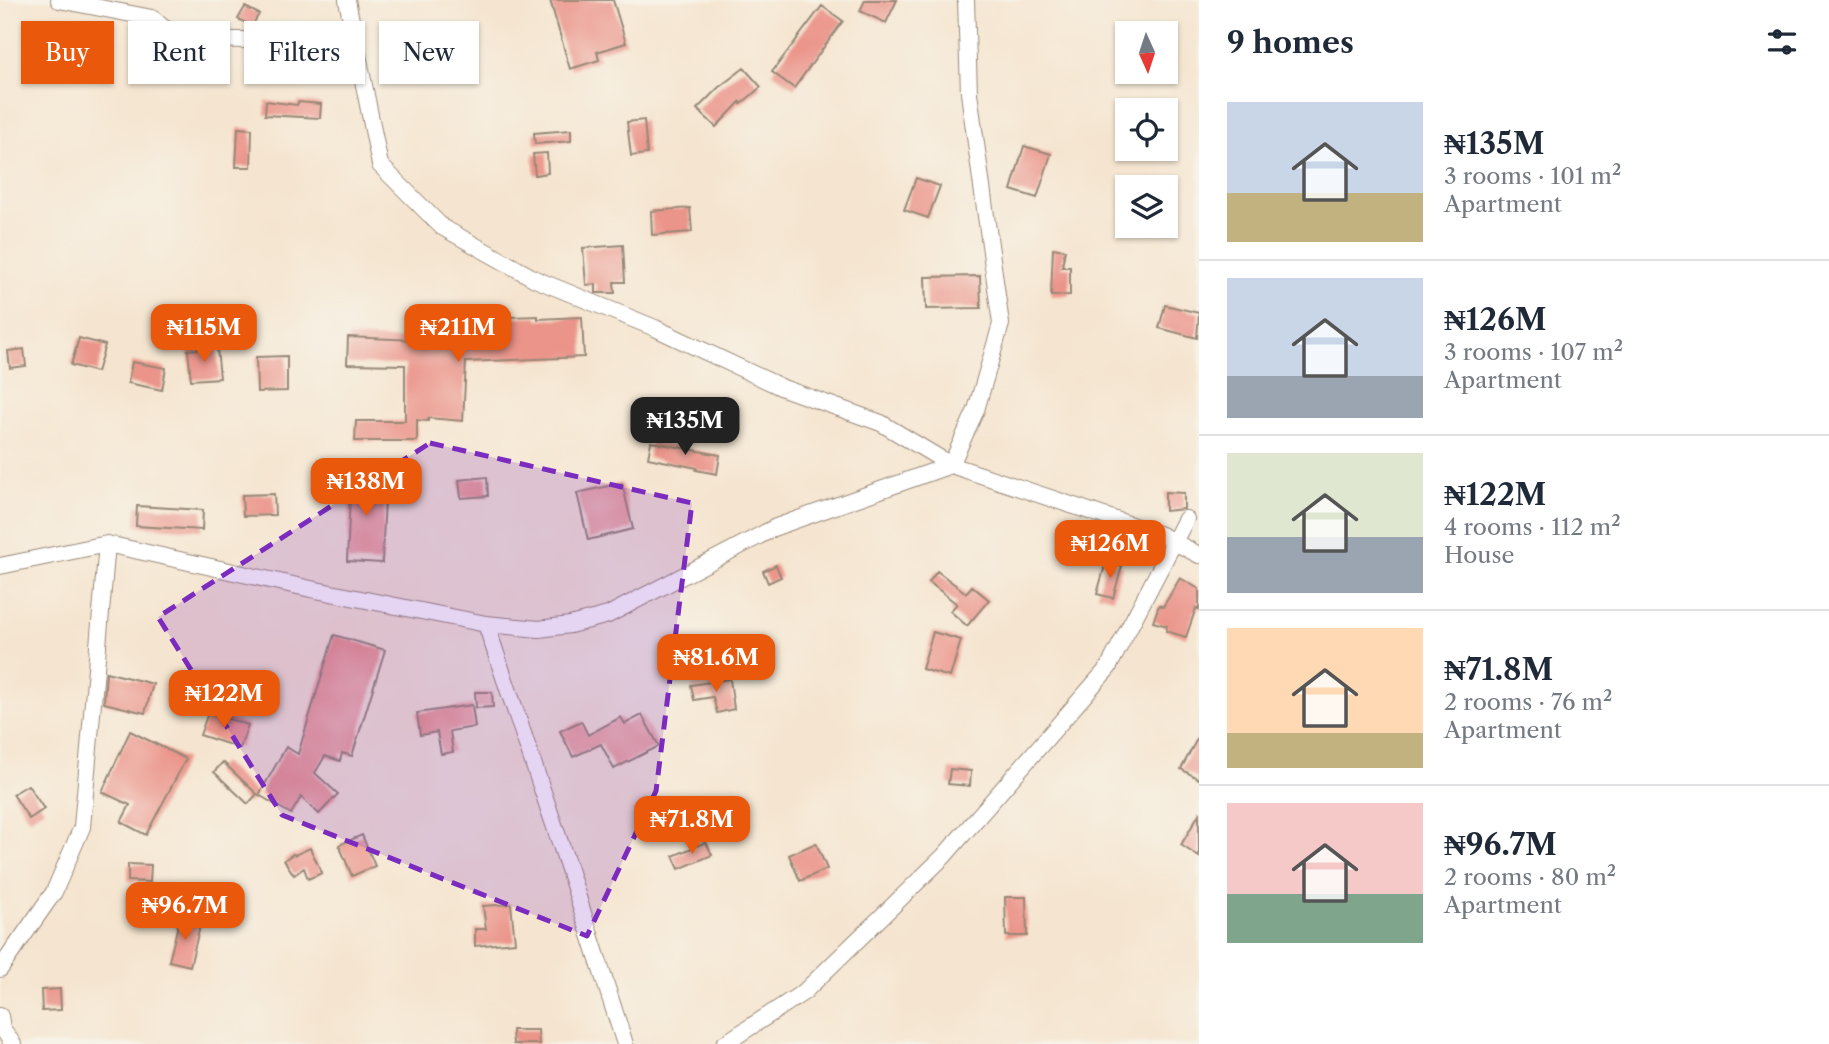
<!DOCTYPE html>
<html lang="en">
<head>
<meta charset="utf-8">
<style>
	:root { --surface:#fff; --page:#f2f2f3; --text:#1f2937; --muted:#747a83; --line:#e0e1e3; --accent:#ea580c }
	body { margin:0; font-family:"Libre Caslon Text",serif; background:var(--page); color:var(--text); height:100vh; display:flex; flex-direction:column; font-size:26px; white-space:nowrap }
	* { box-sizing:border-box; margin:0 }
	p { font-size:23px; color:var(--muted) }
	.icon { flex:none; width:38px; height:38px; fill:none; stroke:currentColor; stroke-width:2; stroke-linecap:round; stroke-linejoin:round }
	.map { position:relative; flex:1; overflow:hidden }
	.sheet { display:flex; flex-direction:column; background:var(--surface); width:630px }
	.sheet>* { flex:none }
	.hud { position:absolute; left:21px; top:21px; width:665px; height:63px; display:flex; gap:14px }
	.needle { width:46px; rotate:177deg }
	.buttons { position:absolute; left:1115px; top:21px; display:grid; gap:14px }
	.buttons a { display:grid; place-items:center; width:63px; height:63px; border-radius:0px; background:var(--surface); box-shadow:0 2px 5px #0004; font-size:35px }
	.price { position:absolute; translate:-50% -60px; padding:0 16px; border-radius:14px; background:var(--accent); color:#fff; font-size:23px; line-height:46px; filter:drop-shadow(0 2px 4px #0008) }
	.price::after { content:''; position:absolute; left:50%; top:42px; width:21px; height:16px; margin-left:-10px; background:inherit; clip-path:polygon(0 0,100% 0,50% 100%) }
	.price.active { background:#222; color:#fff }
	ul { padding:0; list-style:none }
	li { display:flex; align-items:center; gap:21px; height:175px; padding:0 28px }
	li+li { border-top:2px solid var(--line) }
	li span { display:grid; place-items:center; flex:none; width:196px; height:140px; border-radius:0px; color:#555 }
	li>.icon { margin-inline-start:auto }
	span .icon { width:84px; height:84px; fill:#fffc; stroke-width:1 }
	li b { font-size:30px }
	h2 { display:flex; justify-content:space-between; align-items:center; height:84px; padding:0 28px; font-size:30px }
	.pill { padding:0 24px; border-radius:0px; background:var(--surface); box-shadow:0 2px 5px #0004; font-size:24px; line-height:63px }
	.pill.active { background:var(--accent); color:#fff }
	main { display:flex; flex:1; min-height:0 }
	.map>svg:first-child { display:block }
	.building { fill:#eb948a }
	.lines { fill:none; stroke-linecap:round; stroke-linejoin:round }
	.street-casing { stroke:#988877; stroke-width:18 }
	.street { stroke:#fff; stroke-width:16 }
	.marked { fill:#7b2cbf; fill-opacity:0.2; stroke:#7b2cbf; stroke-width:5; stroke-dasharray:14 9; stroke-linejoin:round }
</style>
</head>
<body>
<main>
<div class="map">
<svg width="1199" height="1044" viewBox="0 0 1199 1044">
	<rect width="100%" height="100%" fill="#f7f3e8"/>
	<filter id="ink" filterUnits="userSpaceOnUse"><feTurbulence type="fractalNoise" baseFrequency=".0143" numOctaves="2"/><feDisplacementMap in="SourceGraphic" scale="14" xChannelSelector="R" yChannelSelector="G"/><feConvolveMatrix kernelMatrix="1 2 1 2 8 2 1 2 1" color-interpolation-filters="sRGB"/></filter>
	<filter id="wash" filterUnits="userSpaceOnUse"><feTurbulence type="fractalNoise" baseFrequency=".00686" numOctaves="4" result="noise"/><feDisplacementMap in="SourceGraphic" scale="28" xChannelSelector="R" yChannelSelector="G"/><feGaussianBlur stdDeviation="1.57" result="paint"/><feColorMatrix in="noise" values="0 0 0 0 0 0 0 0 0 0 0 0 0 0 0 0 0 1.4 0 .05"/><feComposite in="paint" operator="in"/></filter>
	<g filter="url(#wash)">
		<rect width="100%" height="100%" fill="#f5e5d0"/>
		<g id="blocks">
			<path class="building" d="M550 0H613L626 43 597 52 599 60 570 69Z
				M865 0H897L886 23 860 11Z
				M822 6 843 21 794 88 772 72Z
				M245 7 259 14 252 26 238 19Z
				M744 68 761 87 741 104 740 102 716 127 697 109 718 88Z
				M266 101 297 105 298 102 321 104 320 118 265 115Z
				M644 120 647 154 631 156 627 122Z
				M238 128 252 129 251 167H236Z
				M571 130V141L535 144 534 133Z
				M1024 146 1051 154 1037 198 1011 190Z
				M547 153 548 173 535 175 533 154Z
				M916 178 940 186 928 218 904 210Z
				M690 208 692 232 652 235 651 211Z
				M623 245 625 282H614L615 293H596V284L586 285 583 248Z
				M1053 248 1065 250 1062 267H1070V295L1051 296Z
				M980 276 981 308 926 309 925 277Z
				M1165 305 1199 313 1197 338 1159 328Z
				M538 316V319L582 317 584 357 466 362 463 421 428 418V421L417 420V441H355L356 421H405V365L347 364 348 337 437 341 435 331 475 321V318Z
				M79 338 105 345 97 372 71 365Z
				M217 348 220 378 191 380 188 350Z
				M24 349 26 366 10 368 8 351Z
				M287 356V391L257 392 256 357Z
				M132 362 166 368 162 390 128 383Z
				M651 442 720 455 717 474 696 470 697 468 648 458Z
				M351 474 386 476 382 563 347 561Z
				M487 477 488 496 461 498 459 480Z
				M622 483 633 529 588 540 577 493Z
				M1165 492 1184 493V509L1165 511Z
				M274 494 275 515 243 516 242 495Z
				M137 506 203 510 202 530 136 526Z
				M1106 562 1122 566 1113 598 1097 594Z
				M776 565 781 577 768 583 763 571Z
				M937 571 966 593 972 586 989 600 967 626 950 611 957 604 929 582Z
				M1180 578 1199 589V610L1196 608 1186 637 1166 631 1167 626 1153 622 1159 605 1163 607Z
				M933 632 961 640 950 677 922 669Z
				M334 635 385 650 352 756 342 753 340 761 325 756 315 773 338 794 319 814 301 797 291 814 259 795 286 747 298 754Z
				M106 672 153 684 145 713 104 703Z
				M730 679 734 709 717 713 713 697 694 700 691 685Z
				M475 692H492L493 707 476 708Z
				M472 705 475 727 450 731 453 752 441 754 437 732 420 735 417 713Z
				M208 713 248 725 240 748 200 735Z
				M642 715 659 746 614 769 601 744 573 757 560 731 581 721 588 735 621 717 625 724Z
				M130 731 186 759 146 835 121 822 130 805 102 792Z
				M1199 735V779L1181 769Z
				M223 762 257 794 248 804 214 772Z
				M950 769 971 771 970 786 948 784Z
				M28 785 44 809 29 819 13 794Z
				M1199 814V857L1181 845Z
				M362 835 375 866 352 876 339 845Z
				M706 842 712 855 679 869 673 856Z
				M816 843 827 869 800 881 789 855Z
				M310 848 322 873 308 879 304 868 294 875 284 860 293 854 295 855Z
				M128 864 151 865 150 882 128 881Z
				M1005 897H1026L1027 936H1006Z
				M511 904 515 942 475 946V929H486L483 906Z
				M180 917 201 922 190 966 169 961Z
				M60 989 61 1010 42 1011 41 990Z
				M512 1030H538L539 1044H513Z"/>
		</g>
	</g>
	<g filter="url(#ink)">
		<use href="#blocks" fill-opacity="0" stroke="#988877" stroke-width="2"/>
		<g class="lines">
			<g class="street-casing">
				<path id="street" d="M59 0 152 18C156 21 160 25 164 28 203 48 309 38 354 34
					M347 0 380 165 442 227 535 279 655 328 783 388 881 423 951 465 1161 535 1199 555
					M0 566 107 544 311 589 486 624 539 629 570 625 608 615 776 527 951 465 976 410 1001 324 969 93 966 0
					M486 624 566 860 625 1044
					M0 969 54 892 82 827 107 544
					M0 1016 2 1028 13 1044
					M724 1044 804 992 944 856 1108 668 1186 519"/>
			</g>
			<use href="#street" class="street"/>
		</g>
	</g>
	<path class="marked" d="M430 443 692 503 656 791 587 936 282 815 158 617Z"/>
</svg>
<div class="buttons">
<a><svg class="needle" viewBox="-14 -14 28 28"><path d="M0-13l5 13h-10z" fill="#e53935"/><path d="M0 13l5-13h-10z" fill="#747a83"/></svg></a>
<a><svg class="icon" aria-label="locate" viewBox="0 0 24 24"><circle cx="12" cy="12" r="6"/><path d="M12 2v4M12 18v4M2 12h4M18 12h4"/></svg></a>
<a><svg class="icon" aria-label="layers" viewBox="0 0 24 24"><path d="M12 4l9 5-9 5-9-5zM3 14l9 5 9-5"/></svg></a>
</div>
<b class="price" style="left:204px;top:364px">₦115M</b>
<b class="price" style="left:458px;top:364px">₦211M</b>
<b class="price active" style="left:685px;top:457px">₦135M</b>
<b class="price" style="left:366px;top:518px">₦138M</b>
<b class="price" style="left:1110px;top:580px">₦126M</b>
<b class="price" style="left:716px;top:694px">₦81.6M</b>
<b class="price" style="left:224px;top:730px">₦122M</b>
<b class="price" style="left:692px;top:856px">₦71.8M</b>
<b class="price" style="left:185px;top:942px">₦96.7M</b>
<div class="hud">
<a class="pill active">Buy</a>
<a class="pill">Rent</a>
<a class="pill">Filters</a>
<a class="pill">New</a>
</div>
</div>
<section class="sheet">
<h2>9 homes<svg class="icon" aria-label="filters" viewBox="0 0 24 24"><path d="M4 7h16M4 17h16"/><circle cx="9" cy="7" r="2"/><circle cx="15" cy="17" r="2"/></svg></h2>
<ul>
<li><span style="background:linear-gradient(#c9d6e8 65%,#c2b280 0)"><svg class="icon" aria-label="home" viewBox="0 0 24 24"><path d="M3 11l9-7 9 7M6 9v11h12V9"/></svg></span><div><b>₦135M</b><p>3 rooms · 101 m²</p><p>Apartment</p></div></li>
<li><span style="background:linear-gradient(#c9d6e8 70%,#9aa5b1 0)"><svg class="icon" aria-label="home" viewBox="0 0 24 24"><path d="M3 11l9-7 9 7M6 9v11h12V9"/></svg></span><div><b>₦126M</b><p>3 rooms · 107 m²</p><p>Apartment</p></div></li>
<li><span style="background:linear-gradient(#dfe7d0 60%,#9aa5b1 0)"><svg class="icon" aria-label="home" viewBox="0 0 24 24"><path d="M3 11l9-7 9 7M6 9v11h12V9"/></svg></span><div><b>₦122M</b><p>4 rooms · 112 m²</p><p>House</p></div></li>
<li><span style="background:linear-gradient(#ffd9b3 75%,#c2b280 0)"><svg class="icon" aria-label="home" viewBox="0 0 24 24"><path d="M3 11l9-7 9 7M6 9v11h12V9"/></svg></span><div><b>₦71.8M</b><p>2 rooms · 76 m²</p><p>Apartment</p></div></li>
<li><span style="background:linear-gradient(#f6c9c9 65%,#7fa58c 0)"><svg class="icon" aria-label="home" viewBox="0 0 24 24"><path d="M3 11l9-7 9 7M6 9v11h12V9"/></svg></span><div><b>₦96.7M</b><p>2 rooms · 80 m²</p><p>Apartment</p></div></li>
</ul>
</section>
</main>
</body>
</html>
